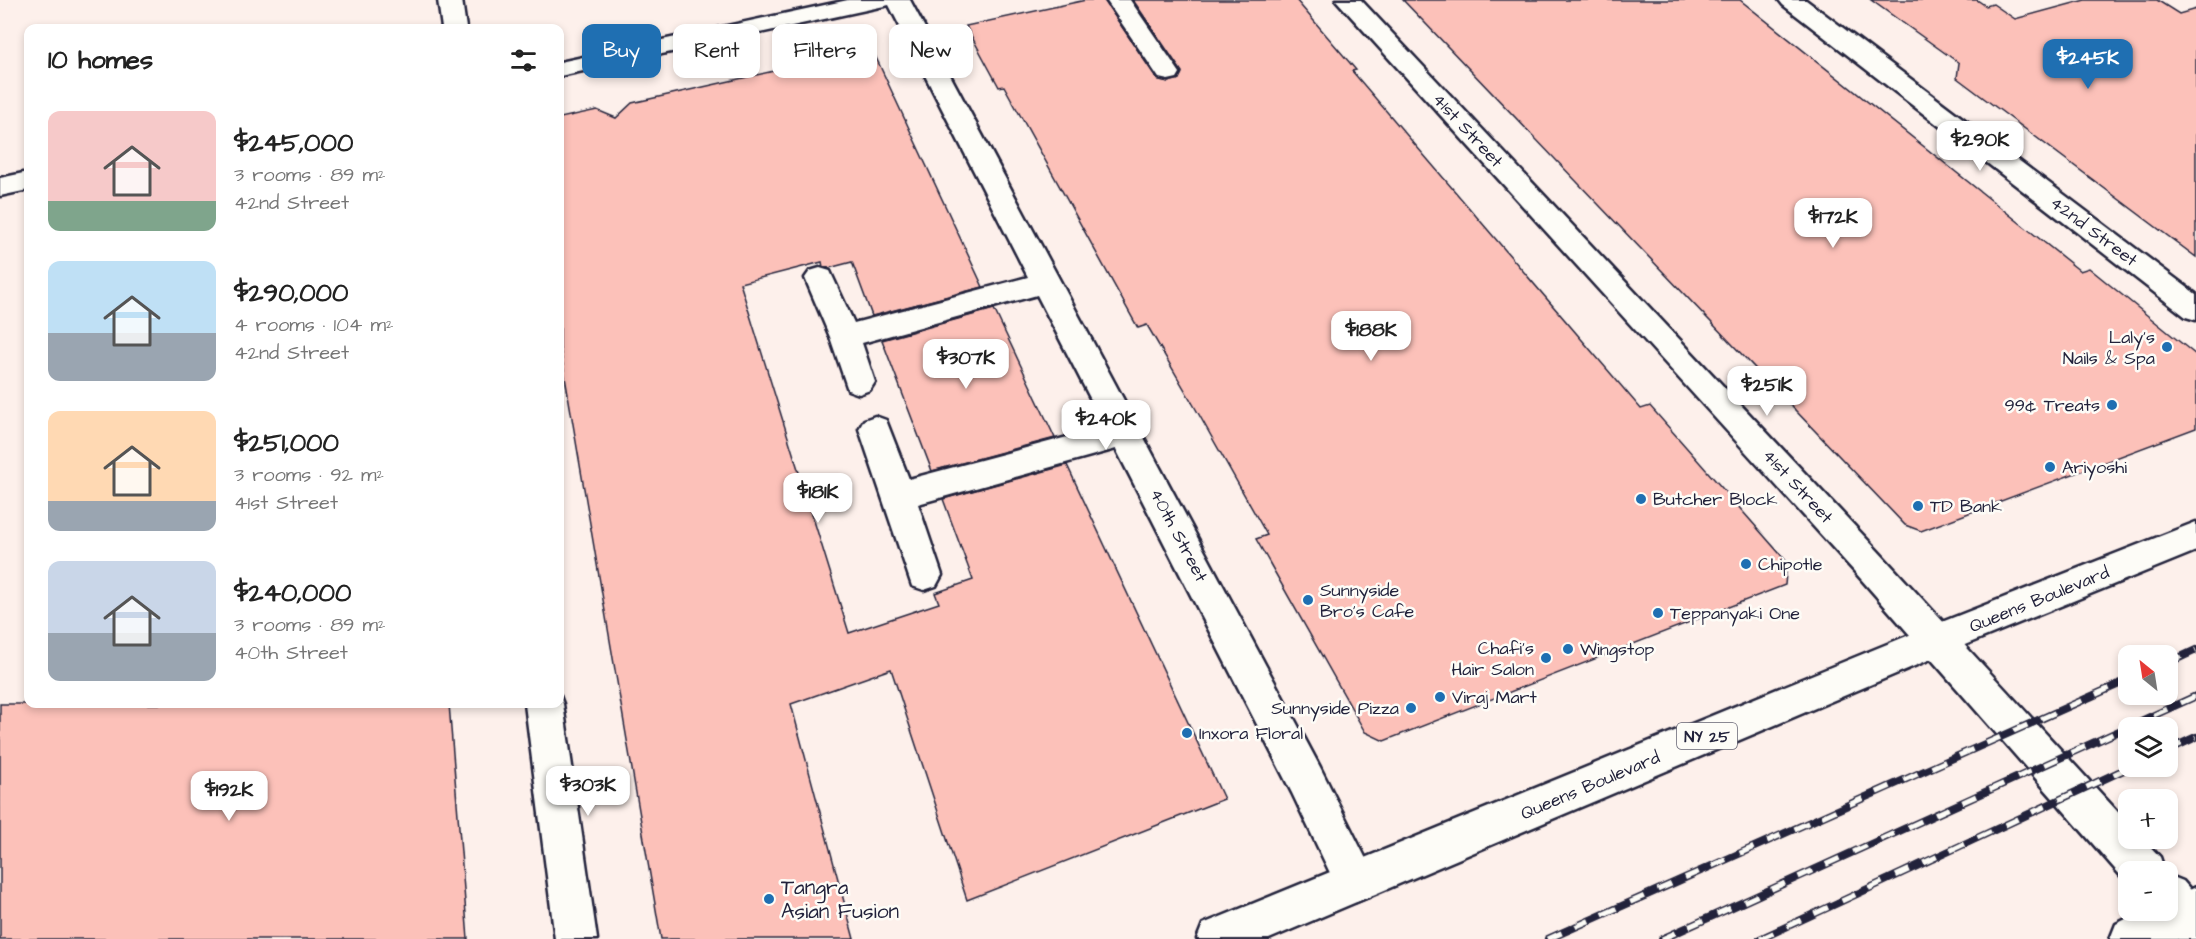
<!DOCTYPE html>
<html lang="en">
<head>
<meta charset="utf-8">
<style>
	:root { --surface:#fff; --page:#f6f6f6; --text:#222; --muted:#767676; --accent:#1f6fb2 }
	body { margin:0; font-family:"Architects Daughter",sans-serif; background:var(--page); color:var(--text); height:100vh; display:flex; flex-direction:column; font-size:22px; white-space:nowrap }
	* { box-sizing:border-box; margin:0 }
	p { font-size:20px; color:var(--muted) }
	.icon { flex:none; width:33px; height:33px; fill:none; stroke:currentColor; stroke-width:2; stroke-linecap:round; stroke-linejoin:round }
	.map { position:relative; flex:1; overflow:hidden }
	.drawer { position:absolute; left:24px; top:24px; width:540px; height:684px; display:flex; flex-direction:column; background:var(--surface); border-radius:12px; box-shadow:0 3px 9px #0003 }
	.drawer>* { flex:none }
	.top-card { position:absolute; left:582px; top:24px; width:570px; height:54px; display:flex; gap:12px }
	.needle { width:39px; rotate:330deg }
	.tools { position:absolute; left:2118px; top:645px; display:grid; gap:12px }
	.tools a { display:grid; place-items:center; width:60px; height:60px; border-radius:12px; background:var(--surface); box-shadow:0 3px 9px #0003; font-size:30px }
	.price { position:absolute; translate:-50% -51px; padding:0 14px; border-radius:12px; background:#fff; color:#222; font-size:20px; line-height:39px; filter:drop-shadow(0 2px 3px #0008) }
	.price::after { content:''; position:absolute; left:50%; top:36px; width:18px; height:14px; margin-left:-9px; background:inherit; clip-path:polygon(0 0,100% 0,50% 100%) }
	.price.active { background:var(--accent); color:#fff }
	ul { padding:0; list-style:none }
	li { display:flex; align-items:center; gap:18px; height:150px; padding:0 24px }
	li span { display:grid; place-items:center; flex:none; width:168px; height:120px; border-radius:12px; color:#555 }
	li>.icon { margin-inline-start:auto }
	span .icon { width:72px; height:72px; fill:#fffc; stroke-width:1 }
	li b { font-size:26px }
	h2 { display:flex; justify-content:space-between; align-items:center; height:72px; padding:0 24px; font-size:26px }
	.chip { padding:0 21px; border-radius:12px; background:var(--surface); box-shadow:0 3px 9px #0003; font-size:21px; line-height:54px }
	.chip.active { background:var(--accent); color:#fff }
	.map>svg:first-child { display:block }
	.building { fill:#fcc1b9; stroke:#22223b; stroke-width:1.5 }
	.lines { fill:none; stroke-linecap:round; stroke-linejoin:round }
	.minor-casing { stroke:#22223b; stroke-width:5 }
	.major-casing { stroke:#22223b; stroke-width:5 }
	.minor { fill:#fdfcf7; fill-rule:evenodd }
	.major { fill:#fdfcf7; fill-rule:evenodd }
	.rail-casing { stroke:#22223b; stroke-width:8 }
	.rail { stroke:#fdfcf7; stroke-width:5; stroke-dasharray:15; stroke-linecap:butt }
	.poi-dot { fill:#1f6fb2; stroke:#fdfcf7; stroke-width:2 }
	.labels { text-anchor:middle; stroke-width:5; stroke-linejoin:round; paint-order:stroke }
	.shield { fill:#fdfcf7; stroke:#646373; stroke-width:1.5 }
	.shield-label { font-size:16px; font-weight:bold; fill:#22223b }
	.street-label { font-size:18px; fill:#22223b; stroke:#fdfcf7 }
	.poi-label { font-size:18px; fill:#22223b; stroke:#fdfcf7; text-anchor:start }
	.near-poi-label { font-size:21px; fill:#22223b; stroke:#fdfcf7; text-anchor:start }
</style>
</head>
<body>
<div class="map">
<svg width="2196" height="939" viewBox="0 0 2196 939">
	<rect width="100%" height="100%" fill="#fdf0eb"/>
	<filter id="ink" filterUnits="userSpaceOnUse"><feTurbulence type="fractalNoise" baseFrequency=".0167" numOctaves="2"/><feDisplacementMap in="SourceGraphic" scale="12" xChannelSelector="R" yChannelSelector="G"/><feConvolveMatrix kernelMatrix="1 2 1 2 8 2 1 2 1" color-interpolation-filters="sRGB"/></filter>
	<g filter="url(#ink)">
		<path class="building" d="M1086 0H1104L1157 79 1168 82 1179 79 1182 72 1133 0H1296L1356 70 1352 71 1641 409 1650 406 1787 562 1785 585 1384 741 1365 732 1256 539 1267 535 1193 404 1147 325 1138 328 1004 86 999 87 966 26Z
			M1403 0H1740L2080 271 2089 268 2196 355V428L1921 531 1905 525Z
			M1871 0H1977L1986 6 1993 4 2015 19 2085 0H2157L2179 14 2196 9V257L1957 78 1959 63Z
			M872 49 983 287 872 316 852 262 829 268 823 267 822 262 740 283 849 633 939 603 935 593 973 580 943 499 1067 465 1224 799 967 900 891 669 791 704 854 939H661L560 348V118L597 110 616 118 632 103Z
			M994 309 1055 438 932 471 882 340Z
			M0 704H449L468 939H0Z"/>
		<g class="lines">
			<g class="minor-casing">
				<path id="minor" d="M438 0H462L466 28H442Z
					M848 0H910L1320 767 1377 881 1371 896 1356 902 1341 896 1292 793 1116 449 918 504 942 575 936 586 924 590 912 586 859 429 864 420 875 416 886 420 909 479 1105 427 1037 295 862 343 875 382 870 390 859 394 848 390 830 337 805 278 810 271 820 268 830 271 854 323 1028 277 889 5 560 76V62Z
					M1106 0H1130L1180 73 1177 78 1168 80 1159 78Z
					M1336 0H1361L1878 551 2128 823V838H2142L2160 857 2165 872H2128V884L1854 571Z
					M1779 0H1806L2196 294V320L2186 317 1783 5Z
					M28 172V190L0 196V178Z
					M560 696 563 704 597 939H555L525 704H560Z
					M2168 875 2183 881 2196 896V939H2178L2153 911 2168 910Z"/>
			</g>
			<g class="major-casing">
				<path id="major" d="M2196 522V551L1950 651 1269 939H1197L1203 924 1924 629Z
					M2196 887V930L2177 939H2110L2116 924 2144 910H2168V900Z"/>
			</g>
			<use href="#minor" class="minor"/>
			<use href="#major" class="major"/>
			<g class="rail-casing">
				<path id="rail" d="M2168 663 2196 650
					M2168 750 2196 737
					M1548 939 2128 680
					M1662 939 2196 696
					M1760 939 2132 766"/>
			</g>
			<use href="#rail" class="rail"/>
		</g>
	</g>
	<g class="poi-dot">
		<circle cx="2167" cy="347" r="6"/>
		<circle cx="2112" cy="405" r="6"/>
		<circle cx="2050" cy="467" r="6"/>
		<circle cx="1641" cy="499" r="6"/>
		<circle cx="1918" cy="506" r="6"/>
		<circle cx="1746" cy="564" r="6"/>
		<circle cx="1308" cy="600" r="6"/>
		<circle cx="1658" cy="613" r="6"/>
		<circle cx="1568" cy="649" r="6"/>
		<circle cx="1546" cy="658" r="6"/>
		<circle cx="1440" cy="697" r="6"/>
		<circle cx="1411" cy="708" r="6"/>
		<circle cx="1187" cy="733" r="6"/>
		<circle cx="769" cy="899" r="6"/>
	</g>
	<g class="labels">
		<rect class="shield" x="1677" y="723" width="60" height="26" rx="4.5"/>
		<g class="shield-label">
			<text x="1707" y="742">NY 25</text>
		</g>
		<g class="street-label">
			<text transform="translate(1468 130) rotate(47)" y="6">41st Street</text>
			<text transform="translate(2094 231) rotate(37)" y="6">42nd Street</text>
			<text transform="translate(1798 486) rotate(47)" y="6">41st Street</text>
			<text transform="translate(1179 535) rotate(62)" y="6">40th Street</text>
			<text transform="translate(2039 599) rotate(-22)" y="6">Queens Boulevard</text>
			<text transform="translate(1590 785) rotate(-23)" y="6">Queens Boulevard</text>
		</g>
		<g class="poi-label">
			<text x="2155" y="343" text-anchor="end">Laly's<tspan x="2155" dy="21">Nails &amp; Spa</tspan></text>
			<text x="2100" y="411" text-anchor="end">99¢ Treats</text>
			<text x="2062" y="473">Ariyoshi</text>
			<text x="1653" y="505">Butcher Block</text>
			<text x="1930" y="512">TD Bank</text>
			<text x="1758" y="570">Chipotle</text>
			<text x="1320" y="596">Sunnyside<tspan x="1320" dy="21">Bro's Cafe</tspan></text>
			<text x="1670" y="619">Teppanyaki One</text>
			<text x="1534" y="654" text-anchor="end">Chafi's<tspan x="1534" dy="21">Hair Salon</tspan></text>
			<text x="1580" y="655">Wingstop</text>
			<text x="1452" y="703">Viraj Mart</text>
			<text x="1399" y="714" text-anchor="end">Sunnyside Pizza</text>
			<text x="1199" y="739">Inxora Floral</text>
		</g>
		<g class="near-poi-label">
			<text x="781" y="894">Tangra<tspan x="781" dy="24">Asian Fusion</tspan></text>
		</g>
	</g>
</svg>
<div class="tools">
<a><svg class="needle" viewBox="-14 -14 28 28"><path d="M0-13l5 13h-10z" fill="#e53935"/><path d="M0 13l5-13h-10z" fill="#767676"/></svg></a>
<a><svg class="icon" aria-label="layers" viewBox="0 0 24 24"><path d="M12 4l9 5-9 5-9-5zM3 14l9 5 9-5"/></svg></a>
<a>+</a>
<a>−</a>
</div>
<b class="price active" style="left:2088px;top:90px">$245K</b>
<b class="price" style="left:1980px;top:172px">$290K</b>
<b class="price" style="left:1833px;top:249px">$172K</b>
<b class="price" style="left:1371px;top:362px">$188K</b>
<b class="price" style="left:966px;top:390px">$307K</b>
<b class="price" style="left:1767px;top:417px">$251K</b>
<b class="price" style="left:1106px;top:451px">$240K</b>
<b class="price" style="left:818px;top:524px">$181K</b>
<b class="price" style="left:588px;top:817px">$303K</b>
<b class="price" style="left:229px;top:822px">$192K</b>
<div class="top-card">
<a class="chip active">Buy</a>
<a class="chip">Rent</a>
<a class="chip">Filters</a>
<a class="chip">New</a>
</div>
<section class="drawer">
<h2>10 homes<svg class="icon" aria-label="filters" viewBox="0 0 24 24"><path d="M4 7h16M4 17h16"/><circle cx="9" cy="7" r="2"/><circle cx="15" cy="17" r="2"/></svg></h2>
<ul>
<li><span style="background:linear-gradient(#f6c9c9 75%,#7fa58c 0)"><svg class="icon" aria-label="home" viewBox="0 0 24 24"><path d="M3 11l9-7 9 7M6 9v11h12V9"/></svg></span><div><b>$245,000</b><p>3 rooms · 89 m²</p><p>42nd Street</p></div></li>
<li><span style="background:linear-gradient(#bfe0f5 60%,#9aa5b1 0)"><svg class="icon" aria-label="home" viewBox="0 0 24 24"><path d="M3 11l9-7 9 7M6 9v11h12V9"/></svg></span><div><b>$290,000</b><p>4 rooms · 104 m²</p><p>42nd Street</p></div></li>
<li><span style="background:linear-gradient(#ffd9b3 75%,#9aa5b1 0)"><svg class="icon" aria-label="home" viewBox="0 0 24 24"><path d="M3 11l9-7 9 7M6 9v11h12V9"/></svg></span><div><b>$251,000</b><p>3 rooms · 92 m²</p><p>41st Street</p></div></li>
<li><span style="background:linear-gradient(#c9d6e8 60%,#9aa5b1 0)"><svg class="icon" aria-label="home" viewBox="0 0 24 24"><path d="M3 11l9-7 9 7M6 9v11h12V9"/></svg></span><div><b>$240,000</b><p>3 rooms · 89 m²</p><p>40th Street</p></div></li>
</ul>
</section>
</div>
</body>
</html>
